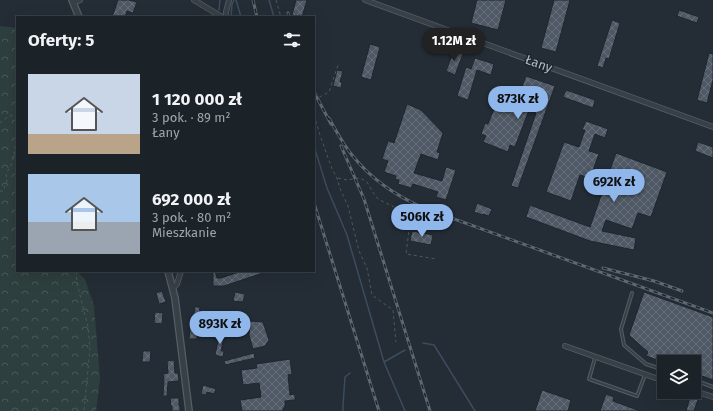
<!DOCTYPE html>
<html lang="pl">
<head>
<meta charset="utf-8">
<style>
	:root { --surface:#1b2228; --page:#282f34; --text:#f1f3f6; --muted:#a0a4a8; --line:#393f45; --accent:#90b7eb }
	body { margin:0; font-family:"Fira Sans",sans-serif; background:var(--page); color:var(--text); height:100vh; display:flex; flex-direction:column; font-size:15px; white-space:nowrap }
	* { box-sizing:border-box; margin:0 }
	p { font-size:13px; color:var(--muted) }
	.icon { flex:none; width:22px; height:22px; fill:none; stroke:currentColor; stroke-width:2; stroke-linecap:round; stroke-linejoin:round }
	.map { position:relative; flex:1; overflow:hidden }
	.panel { position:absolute; left:16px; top:16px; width:299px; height:256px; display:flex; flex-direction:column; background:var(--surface); border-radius:0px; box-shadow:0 4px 16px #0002,0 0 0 1px var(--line) }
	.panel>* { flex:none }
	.fabs { position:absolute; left:657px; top:355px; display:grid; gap:8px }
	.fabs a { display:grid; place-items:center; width:44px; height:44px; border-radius:0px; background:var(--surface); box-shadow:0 4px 16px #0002,0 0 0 1px var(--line); font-size:20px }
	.price { position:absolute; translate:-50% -34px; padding:0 9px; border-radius:14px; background:var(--accent); color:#111; font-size:13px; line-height:26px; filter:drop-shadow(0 1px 2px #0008) }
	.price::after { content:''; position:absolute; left:50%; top:24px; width:12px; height:9px; margin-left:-6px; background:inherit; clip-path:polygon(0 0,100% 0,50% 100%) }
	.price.current { background:#222; color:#fff }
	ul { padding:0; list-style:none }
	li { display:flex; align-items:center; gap:12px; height:100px; padding:0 12px }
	li span { display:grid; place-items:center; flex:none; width:112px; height:80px; border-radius:0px; color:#555 }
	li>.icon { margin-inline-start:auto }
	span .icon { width:48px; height:48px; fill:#fffc; stroke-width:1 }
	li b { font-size:17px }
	h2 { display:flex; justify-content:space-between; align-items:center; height:48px; padding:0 12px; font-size:17px }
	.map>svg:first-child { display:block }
	.forest { fill:url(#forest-crowns) }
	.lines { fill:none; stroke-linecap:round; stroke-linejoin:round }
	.stream { stroke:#3b4c5e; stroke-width:1.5 }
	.building { fill:url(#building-cross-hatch); stroke:#1e262e }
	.service-casing { stroke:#555d65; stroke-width:4 }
	.minor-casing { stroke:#555d65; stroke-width:6 }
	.tertiary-casing { stroke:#555d65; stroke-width:8 }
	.path { stroke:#4a5a5c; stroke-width:1; stroke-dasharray:3 3; stroke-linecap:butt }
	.service { stroke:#373f47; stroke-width:2 }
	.minor { stroke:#373f47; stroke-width:4.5 }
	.tertiary { stroke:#373f47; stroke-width:5.5 }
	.rail-casing { stroke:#5e6873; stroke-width:3 }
	.rail { stroke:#1c242c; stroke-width:1.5; stroke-dasharray:4.5; stroke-linecap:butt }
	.labels { text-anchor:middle; stroke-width:3; stroke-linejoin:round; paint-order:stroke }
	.street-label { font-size:13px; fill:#b2bac3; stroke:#1c242c }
</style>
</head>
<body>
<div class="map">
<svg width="713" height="411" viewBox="0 0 713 411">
	<defs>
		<pattern id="forest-crowns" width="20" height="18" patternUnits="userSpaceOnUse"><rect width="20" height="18" fill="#2d3f3e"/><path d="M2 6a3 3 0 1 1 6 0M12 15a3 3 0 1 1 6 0" fill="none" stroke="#495958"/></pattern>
		<pattern id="building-cross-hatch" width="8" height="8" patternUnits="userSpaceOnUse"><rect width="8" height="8" fill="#4f5965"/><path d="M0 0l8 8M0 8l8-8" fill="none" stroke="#666f79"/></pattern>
	</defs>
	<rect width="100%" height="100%" fill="#242d36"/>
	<path class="forest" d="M0 26 17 28V271H76L85 279 94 306 100 379 96 411H0Z"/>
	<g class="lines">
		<path class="stream" d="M236 0 241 17
			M269 0 274 17
			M219 10 220 0
			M231 17 232 4 234 0
			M314 146 327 188 347 235 384 362 405 411
			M423 343 434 345 475 411
			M384 362 405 350
			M343 411V405L345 377 350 373"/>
	</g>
	<path class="building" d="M118 0H129L137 2 133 13 127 11 125 17H112Z
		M296 0H307L302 17 292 15Z
		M477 0H506L498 30 471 23Z
		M554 0H570L556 52 541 48Z
		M679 10 699 17 697 23 677 16Z
		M612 20 620 23 609 59 606 58 603 68 597 66Z
		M370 44 380 47 371 80 361 77Z
		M454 50 463 54 455 75 446 71Z
		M709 53 713 54V80L707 103 697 100Z
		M475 58 494 64 491 75 477 70 468 100 457 96 466 67 471 69Z
		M337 70 343 71 340 82H342L341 88 333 86Z
		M526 76 555 86 518 188 511 186 536 113 529 110 515 147 510 145 508 152 483 142 486 136 481 134 485 123 488 124 501 91 516 96 519 95Z
		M566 90 595 100 593 108 563 97Z
		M407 104 421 110 443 133 437 152 440 153 438 160 421 154 414 173 442 181 446 167 456 170 446 200 436 197 438 192 413 184 411 188 398 184 399 180 395 179 396 176 384 172 388 161 382 159 388 141 394 143Z
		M586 121 608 129 605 138 595 134 589 151 599 154 590 178 580 175 571 201 546 192 564 142 579 147 585 130H582Z
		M698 142 713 147V158L695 151Z
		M616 153 667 172 651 217 638 213 632 229 606 220 602 231 636 238 634 250 590 241 526 217 530 205 590 227Z
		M477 203 492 209 489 216 483 214V215L474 212Z
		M412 231 433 235 431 245 410 241Z
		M213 271H215L217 278H221L242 271H265L266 272 224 286H213Z
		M162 291 166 302 159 304 156 293Z
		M235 292 245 294 243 302 233 301Z
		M644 292 713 317V380L694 373V362H663L646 356 648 352 629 335Z
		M195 307H200L197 339H189L191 319 193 320Z
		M155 312 163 313 162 324 154 323Z
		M250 321 263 322 269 340 265 346 253 349 249 335Z
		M220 332 225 333 221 351H224L223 357 215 355Z
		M143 351H151L150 362H142Z
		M254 353 255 358 225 365 224 361Z
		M290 359 292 374 288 375 290 395 295 394V400L285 401V406L282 411H242L240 400 261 397 259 383 243 385 241 370 257 368 256 364Z
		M174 360 175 373H178L179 381 168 382 167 396H163L164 379 163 374 168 373 167 361Z
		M203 385 216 389 214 394 207 392 206 395 201 394Z
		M542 390 571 400 568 411H535Z
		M606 394 614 397 613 401 640 411H600Z
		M691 394 699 397 694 411H686Z
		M170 398H179V406H180V411H172V406H171Z"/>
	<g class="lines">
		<g class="service-casing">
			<path id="service" d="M632 293 621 329 624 345 646 364 664 370
				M595 358 589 379 637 396 645 375
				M694 380 713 387"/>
		</g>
		<g class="minor-casing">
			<path id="minor" d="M194 0 222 17
				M365 0 713 127
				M73 3 80 0
				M226 17V12L229 0
				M173 288 177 284 181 271
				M565 346 664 381
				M694 391 713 397"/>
		</g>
		<g class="tertiary-casing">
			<path id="tertiary" d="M72 0 79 17
				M168 271 175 298 189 411"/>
		</g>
		<path class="path" d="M276 0 281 17
			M314 100 329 92 338 65
			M314 115 320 135 332 169 337 178 338 182 341 191 348 206 359 251 367 268 372 295 393 310 396 342
			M0 123 6 118 17 113
			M338 178 347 180 359 178 362 179 367 182 374 194 378 199 406 213 408 217 410 222 406 254 436 259
			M0 191H3L7 181 6 174 11 165 14 156 15 146 17 136
			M76 271 77 283 88 327 90 348 84 411"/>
		<use href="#service" class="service"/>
		<use href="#minor" class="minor"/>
		<use href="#tertiary" class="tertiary"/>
		<g class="rail-casing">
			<path id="rail" d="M253 0 257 17
				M288 13 289 17
				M314 92 331 124
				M329 118C336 131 343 144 352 155 371 179 396 196 424 208L713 313
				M341 146 364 199 430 411
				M314 203 379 411
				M603 268 654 281 682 291"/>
		</g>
		<use href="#rail" class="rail"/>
	</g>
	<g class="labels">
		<g class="street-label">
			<text transform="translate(539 63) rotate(20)" y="5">Łany</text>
		</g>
	</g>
</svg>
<div class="fabs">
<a><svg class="icon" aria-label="layers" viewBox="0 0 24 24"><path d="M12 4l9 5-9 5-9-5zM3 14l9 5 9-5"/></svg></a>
</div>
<b class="price current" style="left:454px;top:62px">1.12M zł</b>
<b class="price" style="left:518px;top:120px">873K zł</b>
<b class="price" style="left:614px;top:203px">692K zł</b>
<b class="price" style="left:422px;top:238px">506K zł</b>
<b class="price" style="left:220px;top:345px">893K zł</b>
<section class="panel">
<h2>Oferty: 5<svg class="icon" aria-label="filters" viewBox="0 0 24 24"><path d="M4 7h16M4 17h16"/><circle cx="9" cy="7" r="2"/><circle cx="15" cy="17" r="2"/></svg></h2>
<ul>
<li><span style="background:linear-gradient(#c9d6e8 75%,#b9a48a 0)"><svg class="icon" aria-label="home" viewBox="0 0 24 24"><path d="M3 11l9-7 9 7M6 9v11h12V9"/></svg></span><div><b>1 120 000 zł</b><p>3 pok. · 89 m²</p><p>Łany</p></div></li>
<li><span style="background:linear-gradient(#a9c7e8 60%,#9aa5b1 0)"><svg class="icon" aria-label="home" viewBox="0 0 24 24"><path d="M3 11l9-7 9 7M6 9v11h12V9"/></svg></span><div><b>692 000 zł</b><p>3 pok. · 80 m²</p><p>Mieszkanie</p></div></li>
</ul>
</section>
</div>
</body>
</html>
